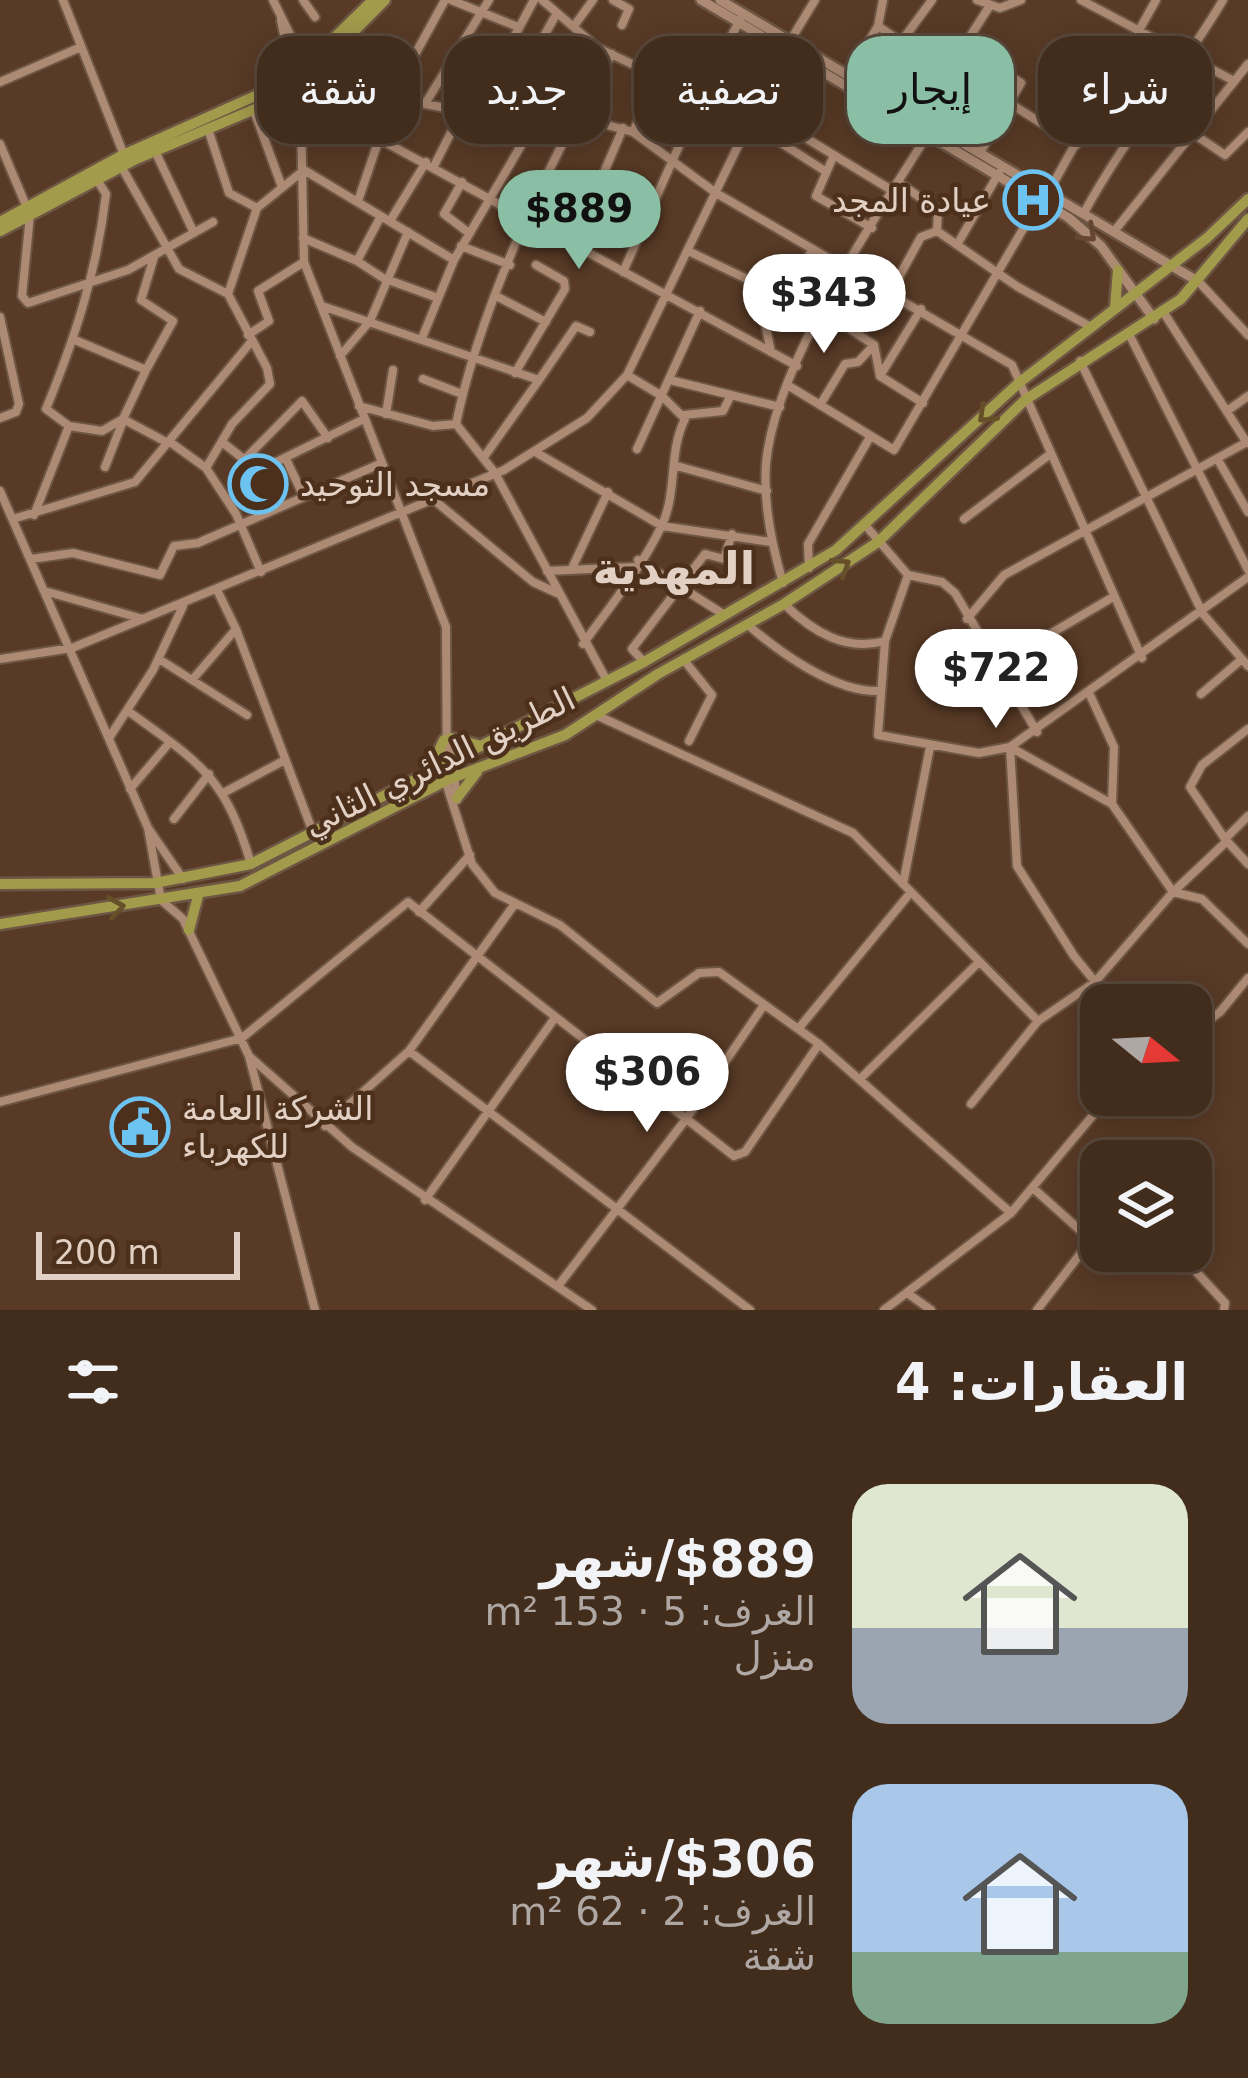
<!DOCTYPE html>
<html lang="ar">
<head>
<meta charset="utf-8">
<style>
	:root { --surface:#422c1c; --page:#4c3829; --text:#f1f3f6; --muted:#aea7a3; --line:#5a483b; --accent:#8abfa5 }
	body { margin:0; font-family:"DejaVu Sans","Noto Sans Arabic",sans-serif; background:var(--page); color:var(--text); direction:rtl; height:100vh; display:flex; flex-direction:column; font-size:45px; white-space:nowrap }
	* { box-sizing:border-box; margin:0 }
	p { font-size:39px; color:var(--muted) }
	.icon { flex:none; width:66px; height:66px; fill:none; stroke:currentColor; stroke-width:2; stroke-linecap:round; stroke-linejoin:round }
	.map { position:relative; height:1310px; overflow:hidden; direction:ltr }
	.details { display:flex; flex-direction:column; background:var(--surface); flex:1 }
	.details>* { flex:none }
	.top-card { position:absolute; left:36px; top:36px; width:1176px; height:108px; direction:rtl; display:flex; gap:24px }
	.needle { width:78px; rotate:108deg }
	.tools { position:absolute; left:1080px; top:984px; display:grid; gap:24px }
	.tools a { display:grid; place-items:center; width:132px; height:132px; border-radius:24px; background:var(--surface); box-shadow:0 6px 30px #0003,0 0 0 3px var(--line); font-size:60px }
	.scale { position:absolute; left:36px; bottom:30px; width:204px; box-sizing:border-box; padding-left:12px; border:6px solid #e2d0c4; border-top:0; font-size:33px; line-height:42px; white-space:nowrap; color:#e2d0c4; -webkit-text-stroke:9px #4c301c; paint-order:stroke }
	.price { position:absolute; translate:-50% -102px; padding:0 27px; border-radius:42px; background:#fff; color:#222; font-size:39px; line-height:78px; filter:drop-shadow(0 3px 6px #0008) }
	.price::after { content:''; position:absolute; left:50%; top:72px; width:36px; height:27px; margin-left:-18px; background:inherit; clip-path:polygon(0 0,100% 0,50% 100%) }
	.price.on { background:var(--accent); color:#111 }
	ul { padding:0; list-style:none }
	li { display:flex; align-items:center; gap:36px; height:300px; padding:0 60px }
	li span { display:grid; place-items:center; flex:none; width:336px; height:240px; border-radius:36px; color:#555 }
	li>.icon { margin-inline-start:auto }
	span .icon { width:144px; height:144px; fill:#fffc; stroke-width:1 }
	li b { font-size:51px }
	h2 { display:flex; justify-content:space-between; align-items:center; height:144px; padding:0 60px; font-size:51px }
	.pill { padding:0 42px; border-radius:36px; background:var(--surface); box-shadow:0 6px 30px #0003,0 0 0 3px var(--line); font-size:42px; line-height:108px }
	.pill.on { background:var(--accent); color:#111 }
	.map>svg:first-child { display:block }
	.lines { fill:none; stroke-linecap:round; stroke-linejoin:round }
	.minor-casing { stroke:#6e5644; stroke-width:12 }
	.secondary-casing { stroke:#6e5644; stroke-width:14 }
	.primary-casing { stroke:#6e5644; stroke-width:15 }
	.minor { stroke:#ac8a74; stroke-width:8 }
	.secondary { stroke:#ac8a74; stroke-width:9 }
	.primary { stroke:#a29b4b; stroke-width:10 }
	.oneway { stroke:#644632 }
	.oneway2 { stroke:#66502a }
	.labels { text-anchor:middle; stroke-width:9; stroke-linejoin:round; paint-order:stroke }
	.poi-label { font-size:33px; fill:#e2d0c4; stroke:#4c301c; text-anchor:start }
	.street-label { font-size:33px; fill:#e2d0c4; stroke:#4c301c }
	.district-label { font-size:45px; font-weight:bold; fill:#e2d0c4; stroke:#4c301c }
</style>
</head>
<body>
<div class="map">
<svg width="1248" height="1310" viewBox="0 0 1248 1310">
	<rect width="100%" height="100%" fill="#583a26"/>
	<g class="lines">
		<g class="minor-casing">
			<path id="minor" d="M63 0 124 155
				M273 0 300 55
				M303 0 315 17
				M451 0 518 27
				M542 0 598 48 653 74 654 86 633 132
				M613 0 629 9 622 25
				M977 0 1000 8 1021 0
				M1081 0 1234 81
				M281 20 301 118
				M574 26 593 0
				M878 26 883 0
				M901 42 932 0
				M509 44 590 91
				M964 47 1021 83 981 151
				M343 48 396 89 425 104 533 125H607L633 132 716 193 1012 365 1142 658
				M532 57 557 13
				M679 60 711 74
				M849 74 878 26 947 73
				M306 81 301 119 304 262 446 627 447 786 472 864 495 893 560 925 657 1003 699 973 719 972 819 1044 1011 1213
				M0 82 81 47
				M425 104 489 0
				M1011 104 1076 145
				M1149 104 1225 155 1248 132
				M758 109 893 191
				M254 111 282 187
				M472 115 534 0
				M919 116 989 7
				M750 123 825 171
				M208 129 229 193 257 208
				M381 140 797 366
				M0 144 30 215 22 296 28 303 128 270 213 222
				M155 151 194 233
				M834 155 816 196 872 228
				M121 166 179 269 228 294
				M434 166 461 113
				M462 182 444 214 469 233
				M898 182 938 210 937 231 1018 287 1091 327
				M598 188 649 214
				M1049 191 1156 0
				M358 201 396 89 445 0
				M1085 211C1126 136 1180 73 1223 0
				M390 221 426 162
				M1116 229 1248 64
				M303 238 357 261 381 216
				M958 243 999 173
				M573 245 623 128
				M461 246 510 265
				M688 251 749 280 788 288 874 345 880 376 923 403
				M357 261 383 278 438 298
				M623 272 711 74 740 20
				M749 281 761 304 771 352
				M1199 282 1248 335
				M788 288 812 251
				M890 293 921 237 937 231
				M498 297 546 322
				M322 306 539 380 576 326 590 332
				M1164 313 1247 443
				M0 317 19 404 16 412 0 418
				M1129 334 1248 570
				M248 335 269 321 258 291 304 262
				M422 338 454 260 533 125
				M75 340 146 370 123 419 168 443
				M340 356 370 321 408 232
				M1080 361 1203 614 1248 666
				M146 370 173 321 141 300 154 257
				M515 373 565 289 564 281 536 265
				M880 376 921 309
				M423 379 462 394
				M670 380 731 395
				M789 386 894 450 1040 200
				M820 405 845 364 858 362 874 345
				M359 406 433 426 456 424
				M1227 411 1248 396
				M386 414 393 370
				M684 415 723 411 731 395 780 407
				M69 426 102 431 123 419
				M170 442 206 468
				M222 442 241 457 270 465 364 419
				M637 449 700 311
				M537 453 662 526 771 542
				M484 457 539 380
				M245 459 302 401 328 438
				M286 459 303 495
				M1218 460 1248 512
				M677 466 767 491
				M105 467 123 421
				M0 491 148 828 183 879
				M434 500 533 582 557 593
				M34 515 69 426 46 409C75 338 97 271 106 194L97 180
				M13 519 135 482 251 342
				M964 519 1049 455
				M866 526 908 575 942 582 955 593 1037 732
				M31 559 73 553 160 575 174 546 198 543 382 463
				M638 560 723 614
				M573 566 608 492
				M809 568 808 544 870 437
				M547 571 634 567
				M261 572 236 514 206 468 232 424 270 384 267 368 228 294 257 208 304 170 454 260
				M908 575 885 641 878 735 979 753 1010 747 1112 804 1173 892 1226 842
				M783 583C772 546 763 504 766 464 775 361 880 213 934 124
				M48 592 143 619
				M784 604C813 632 846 652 885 641
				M967 619 1004 575 1247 442
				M748 625C780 653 836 693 880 691
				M236 629 314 835
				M583 644C609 608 642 567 661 527 678 493 668 452 685 419L662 396 627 375
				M0 659 72 648 504 470 587 418 627 375 784 51 815 0
				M159 659 247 715
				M683 659 712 695 689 741
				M643 661 632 649 705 554 724 559 732 534
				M996 666 1113 597
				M192 680 236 629 217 590
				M607 681 495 473 456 424C481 304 549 160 612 54
				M1201 694 1242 659
				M1090 695 1114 747 1112 804
				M128 711C200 763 225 776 251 864
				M596 715 853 833 1038 1021 1095 982 1173 892 1202 899 1248 944
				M109 738 153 670 183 606
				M450 738 457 800
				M130 789 170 742
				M225 792 285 760
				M1248 816 1225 839 1248 864
				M174 819 209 774
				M148 828 161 900 183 919 249 1056 315 1310
				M1225 839 1190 787 1202 765 1248 729
				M903 884 930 747
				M419 912 470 855
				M1114 1005 1074 956 1017 866 1010 747 1248 577
				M799 1028 911 892
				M1191 1033 1220 1012 1248 978
				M409 1051 514 905
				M250 1057 352 1147 592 1310
				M860 1079 979 962
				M0 1102 242 1038 408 902 734 1156 745 1152 819 1044
				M971 1104 1038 1021
				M325 1126 409 1051 750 1310
				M1033 1188 1091 1240 1037 1310
				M425 1200 554 1019
				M1177 1251 1225 1303 1224 1310
				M558 1286 686 1119 764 1005
				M910 1295 931 1310
				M884 1310 1011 1213 1110 1095"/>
		</g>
		<g class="secondary-casing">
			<path id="secondary" d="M701 0 1069 218 1101 246 1154 319
				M720 0 1199 282"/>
		</g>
		<g class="primary-casing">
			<path id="primary" d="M299 53 320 57
				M0 222 123 155 291 80 373 0
				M0 231 134 160 293 93 385 0
				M1115 308 1118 270
				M451 738 482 746
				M430 769 444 740
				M457 798 477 772
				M0 884 155 883 251 864 644 662 836 550 1020 382 1207 238 1248 199
				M0 924 240 886 447 780 565 735 658 674 784 604 878 542 1025 400 1181 299 1248 219
				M189 930 198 896"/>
		</g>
		<use href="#minor" class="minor"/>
		<use href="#secondary" class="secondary"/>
		<use href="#primary" class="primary"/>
	</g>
	<defs><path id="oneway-chevron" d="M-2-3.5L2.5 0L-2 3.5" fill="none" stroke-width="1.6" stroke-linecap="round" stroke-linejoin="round" transform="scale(3)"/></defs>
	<use class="oneway" href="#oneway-chevron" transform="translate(1088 234) rotate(43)"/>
	<g class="oneway2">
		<use href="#oneway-chevron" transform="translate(986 415) rotate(136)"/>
		<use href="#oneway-chevron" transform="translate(842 566) rotate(-33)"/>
		<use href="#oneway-chevron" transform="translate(116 907) rotate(-9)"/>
	</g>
	<defs>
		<g id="hospital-ring" transform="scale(3)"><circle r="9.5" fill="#4c301c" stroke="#6cc3f2" stroke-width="1.5"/><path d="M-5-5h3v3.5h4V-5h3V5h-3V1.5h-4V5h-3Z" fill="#6cc3f2"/></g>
		<g id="mosque-ring" transform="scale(3)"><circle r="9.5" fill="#4c301c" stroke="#6cc3f2" stroke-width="1.5"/><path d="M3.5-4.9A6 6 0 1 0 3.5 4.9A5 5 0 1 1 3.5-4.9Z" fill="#6cc3f2"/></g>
		<g id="civic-ring" transform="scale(3)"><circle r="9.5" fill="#4c301c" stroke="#6cc3f2" stroke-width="1.5"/><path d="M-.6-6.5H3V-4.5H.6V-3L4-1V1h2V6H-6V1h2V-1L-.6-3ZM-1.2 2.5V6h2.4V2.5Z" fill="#6cc3f2"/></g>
	</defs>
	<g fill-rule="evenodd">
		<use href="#hospital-ring" x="1033" y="200"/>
		<use href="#mosque-ring" x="258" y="484"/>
		<use href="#civic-ring" x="140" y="1127"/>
	</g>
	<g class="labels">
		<g class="poi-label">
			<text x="991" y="212" text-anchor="end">عيادة المجد</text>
			<text x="300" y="496">مسجد التوحيد</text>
			<text x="182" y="1120">الشركة العامة<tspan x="182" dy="38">للكهرباء</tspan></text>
		</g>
		<g class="street-label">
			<text transform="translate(439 761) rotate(-26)" y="12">الطريق الدائري الثاني</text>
		</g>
		<g class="district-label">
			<text x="674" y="584">المهدية</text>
		</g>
	</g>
</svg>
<div class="tools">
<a><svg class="needle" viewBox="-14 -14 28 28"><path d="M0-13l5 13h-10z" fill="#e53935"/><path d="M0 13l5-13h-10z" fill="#aea7a3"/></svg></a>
<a><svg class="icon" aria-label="layers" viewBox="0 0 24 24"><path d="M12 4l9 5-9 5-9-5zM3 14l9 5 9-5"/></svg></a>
</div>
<div class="scale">200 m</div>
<b class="price on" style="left:579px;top:272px">$889</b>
<b class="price" style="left:824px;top:356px">$343</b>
<b class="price" style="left:996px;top:731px">$722</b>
<b class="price" style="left:647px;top:1135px">$306</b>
<div class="top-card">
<a class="pill">شراء</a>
<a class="pill on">إيجار</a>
<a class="pill">تصفية</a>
<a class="pill">جديد</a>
<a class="pill">شقة</a>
</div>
</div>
<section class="details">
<h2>العقارات: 4<svg class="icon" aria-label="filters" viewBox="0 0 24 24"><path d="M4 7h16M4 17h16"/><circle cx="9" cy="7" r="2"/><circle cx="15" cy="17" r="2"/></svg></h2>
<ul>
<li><span style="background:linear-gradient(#dfe7d0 60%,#9aa5b1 0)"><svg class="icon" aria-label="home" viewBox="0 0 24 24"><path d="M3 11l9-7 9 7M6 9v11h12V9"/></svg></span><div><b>$889/شهر</b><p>الغرف: 5 · 153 m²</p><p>منزل</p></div></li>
<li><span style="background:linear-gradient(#a9c7e8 70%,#7fa58c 0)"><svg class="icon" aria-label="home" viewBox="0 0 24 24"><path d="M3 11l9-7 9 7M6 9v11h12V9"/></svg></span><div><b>$306/شهر</b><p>الغرف: 2 · 62 m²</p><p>شقة</p></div></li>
</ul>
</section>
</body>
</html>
